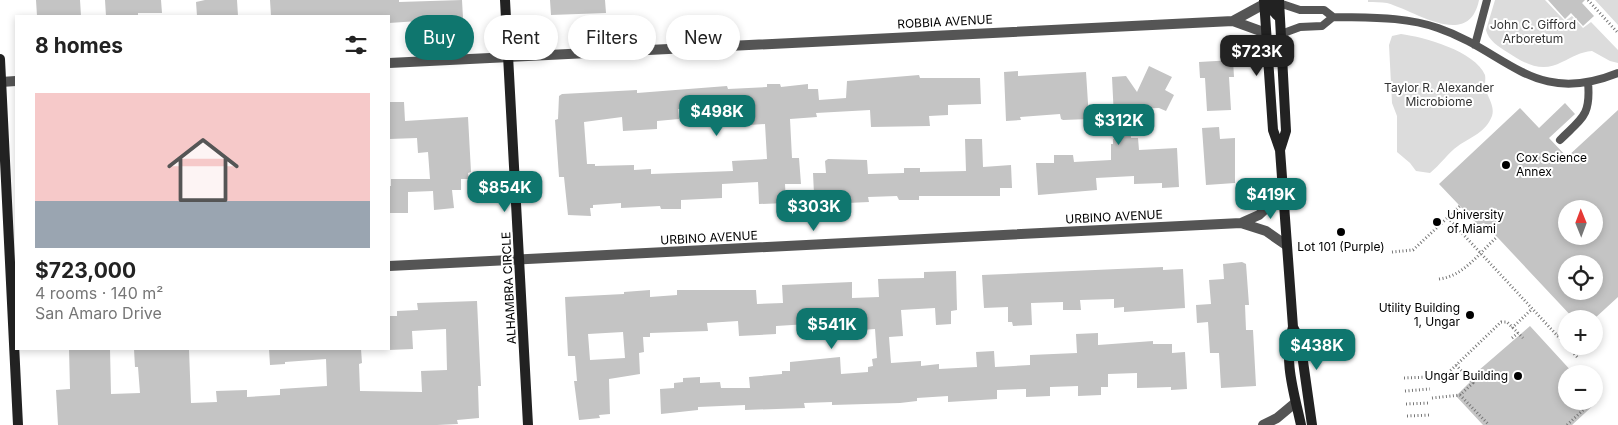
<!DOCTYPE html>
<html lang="en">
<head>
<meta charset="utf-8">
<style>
	:root { --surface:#fff; --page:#f6f6f6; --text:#222; --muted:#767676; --line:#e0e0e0; --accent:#0f766e }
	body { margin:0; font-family:Inter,sans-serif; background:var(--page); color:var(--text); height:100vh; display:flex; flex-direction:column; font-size:19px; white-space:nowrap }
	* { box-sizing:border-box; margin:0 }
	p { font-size:16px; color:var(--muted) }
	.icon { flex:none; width:28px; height:28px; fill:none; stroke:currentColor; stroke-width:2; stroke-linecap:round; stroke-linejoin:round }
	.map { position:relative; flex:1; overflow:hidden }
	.panel { position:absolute; left:15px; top:15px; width:375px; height:335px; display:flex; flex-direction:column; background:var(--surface); border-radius:0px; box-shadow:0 2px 8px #0003 }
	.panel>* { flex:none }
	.top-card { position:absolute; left:405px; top:15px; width:475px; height:45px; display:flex; gap:10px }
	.needle { width:32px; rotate:359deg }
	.controls { position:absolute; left:1558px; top:200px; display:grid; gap:10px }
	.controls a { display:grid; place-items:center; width:45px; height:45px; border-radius:50%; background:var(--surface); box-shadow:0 2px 8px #0003; font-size:25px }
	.price { position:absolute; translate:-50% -42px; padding:0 11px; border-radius:10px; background:var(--accent); color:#fff; font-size:16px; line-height:32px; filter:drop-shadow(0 1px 2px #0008) }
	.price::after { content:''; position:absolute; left:50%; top:30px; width:15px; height:11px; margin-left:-8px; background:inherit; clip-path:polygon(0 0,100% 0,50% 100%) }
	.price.current { background:#222; color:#fff }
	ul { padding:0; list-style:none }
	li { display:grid; align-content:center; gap:10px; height:265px; padding:0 20px }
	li+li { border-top:1px solid var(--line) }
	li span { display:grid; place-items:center; height:155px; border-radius:0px; color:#555 }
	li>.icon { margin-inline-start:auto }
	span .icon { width:90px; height:90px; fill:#fffc; stroke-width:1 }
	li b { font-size:21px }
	h2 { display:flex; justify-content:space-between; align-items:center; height:60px; padding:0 20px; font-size:21px }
	.tag { padding:0 18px; border-radius:22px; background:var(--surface); box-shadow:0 2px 8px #0003; font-size:18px; line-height:45px }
	.tag.current { background:var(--accent); color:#fff }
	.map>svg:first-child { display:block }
	.green { fill:#dcdcdc }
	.building { fill:#c4c4c4; fill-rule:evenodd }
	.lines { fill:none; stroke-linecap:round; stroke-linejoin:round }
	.path { stroke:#777; stroke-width:3; stroke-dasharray:1 2.5; stroke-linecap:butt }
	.lane { stroke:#555; stroke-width:8 }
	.street { stroke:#555; stroke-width:10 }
	.secondary { stroke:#222; stroke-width:10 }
	.poi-dot { fill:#000; stroke:#fff; stroke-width:2 }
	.labels { text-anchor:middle; stroke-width:4; stroke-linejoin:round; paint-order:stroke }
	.street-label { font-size:12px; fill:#000; stroke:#fff }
	.park-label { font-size:12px; fill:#333; stroke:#fff }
	.poi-label { font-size:12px; fill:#000; stroke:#fff; text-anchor:start }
</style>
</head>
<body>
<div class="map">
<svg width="1618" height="425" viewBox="0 0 1618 425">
	<rect width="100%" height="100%" fill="#fff"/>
	<path class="green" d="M1368 0H1479C1469 50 1416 11 1387 3 1381 2 1374 2 1368 2Z
		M1495 0H1545L1565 21 1572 16 1583 28 1591 22 1618 50V63L1610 61 1592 51C1580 52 1573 57 1562 62 1542 73 1525 64 1507 52 1499 47 1488 40 1486 30Z
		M1595 0H1618V25Z
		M1401 34C1424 37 1475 51 1485 75 1486 80 1484 85 1486 90 1488 98 1495 106 1492 116 1486 132 1471 137 1458 146 1448 153 1440 165 1430 173L1416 171 1410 163 1397 152V116L1392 103 1389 45 1392 36Z"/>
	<path class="building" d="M36 0H80L81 16H37Z
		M105 0H161L162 13H138V16H106Z
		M205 0H237L238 16H197L196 2Z
		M270 0H399V2L462 0 463 18 389 23V16H271Z
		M550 0H605L606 13 551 15Z
		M1548 0H1585L1582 3 1594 16 1583 26 1571 13 1565 19Z
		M1233 60 1234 77H1229L1231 110 1207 111 1205 78H1200L1199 62Z
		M1149 66 1172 77 1165 90 1174 95 1166 111 1159 108 1129 109 1131 138H1138L1139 150 1177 148 1179 187 1162 188V183L1134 184V176L1096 178 1097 190 1038 195 1036 163H1054V155H1073L1074 162 1111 160V144H1113V139L1115 138 1112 77 1126 76 1137 92Z
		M1018 71V76L1086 72 1089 119 1063 120 1061 119 1060 114 1020 117 1021 120 1006 121 1004 72Z
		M919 75 920 78H980L981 104 948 105V115L929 116 930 126 871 127 870 110 816 113 817 117 790 119 792 158H799L801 184H785L786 203 759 204 758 182 722 184V198L681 200V209H661L660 206 621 208V203L593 205V208H590L591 216 568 215 564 177H559L555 120 558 119 559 96 562 94 637 90V93L727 86 728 89 767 87V84H780L781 87 808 84V89H818L819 100 846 98 847 81ZM713 108V113L719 112 720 127 765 124 767 159 732 161 733 171 651 174V169L634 170V165L595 166V164H587L584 122 622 117 623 131 657 129V121L679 119 678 109Z
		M389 102H404L405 121 468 117 471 172 468 173 469 179H461V190H452L454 208 434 210 433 191 408 192V213H389V186H391V179H430L428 152 418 153 417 138 389 139Z
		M1565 103 1575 114 1549 138 1567 157 1618 110V297L1594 319H1574L1484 223 1478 225 1439 184 1520 108 1539 128ZM1566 209H1594V236H1566ZM1566 264H1594V291H1566Z
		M1219 127 1220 139 1235 138V183L1206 185 1202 128Z
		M965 139H982L983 167 1011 165 1012 188H1000V196H919V200H899L897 196 868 197 869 202 847 203V193L814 194 813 173H826L825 161 828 159 867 160 868 174 904 173V168H920V172L966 171Z
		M1242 262 1246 264 1249 305H1245L1246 330H1253L1256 386 1221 388 1219 353H1210L1208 322 1197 323 1196 305 1211 304 1209 280 1224 279 1223 264Z
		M1163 267V270L1183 269 1185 308 1124 312V307L1114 308V299L1080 300 1081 310H1063V302L1031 303 1032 325 1013 326 1012 322H1008V307L984 308 982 275Z
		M956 271 957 310 951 311V324L936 325 935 308 901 310 903 336 889 337 891 363 921 361V366L939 364V369L977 367 976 352 994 351 995 367 1030 365V355L1077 353 1076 334 1098 333V345L1153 341V344H1172V353L1185 352 1187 389 1171 390V387L1137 388V373L1108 374V387H1101V395L1078 396V386L1050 387V396L1026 397V389L997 390V399L948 402V396L917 398V401L900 403 832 405V402L804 403 805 408 745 410V405L698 407V410L661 414 660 389 674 388V383L683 382V378L700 377V383L720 382 721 388H750L749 377 782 374V371H790V362L840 357 841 374 868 372V367L873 366 872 359 877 358 875 329 847 331V335L833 336 832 316 808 317V324L776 326V334L739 336 738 321 707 323 708 331 650 333V337H643L644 352 639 353 640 374 609 379 610 414 599 415 600 418 579 420 574 381H577L575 356H568L565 297 624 294V292L650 290V297L677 295V290H756L757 304 783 303 782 285 852 282V298L879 297 878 279 924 278V272ZM623 332 625 358 590 360 588 334Z
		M477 301 481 386H478L479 418 457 420 458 424 437 425H58L56 390 70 389 69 349H110L111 394 140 393 138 367H135L134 349H189L191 403 217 402 216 391 247 390V397L280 395V389L327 386 326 359 285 362V364L270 365 269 349H361L362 363 359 364 360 391 422 392 421 371 447 370 446 329 412 331 413 349 389 350V316H397V311L418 310 417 303Z
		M1530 326 1574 374H1566V401H1598L1572 425H1483L1456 396 1473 379 1471 377Z"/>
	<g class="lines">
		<path class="path" d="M1588 0 1618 33
			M1448 218 1566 345
			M1392 252 1413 250 1460 206
			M1439 279C1464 276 1479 253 1497 237
			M1512 328 1532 309
			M1558 336 1566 329
			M1512 338 1518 333
			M1567 346 1578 358
			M1456 365 1473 383 1460 395
			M1448 373 1501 322H1507L1523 338
			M1404 378 1429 377
			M1405 391 1430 389
			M1432 398 1460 395 1489 425
			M1406 404 1430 403
			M1407 416 1431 415
			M1567 425 1593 401"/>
		<path class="lane" d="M1279 3 1300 10H1324L1333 17 1322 26 1300 27 1281 34
			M1333 17C1368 18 1404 16 1438 28 1508 52 1534 107 1618 73
			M1475 45 1487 0
			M1560 140C1582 118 1591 116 1588 82"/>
		<path class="street" d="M1233 21 1266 33
			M389 63 1233 21 1264 4
			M1 82 16 81
			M1241 223 1259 215 1282 193
			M389 266 1241 223 1266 231 1286 245
			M1263 425 1277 418 1295 403"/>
		<path class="secondary" d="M505 0 528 425
			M1264 0 1273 130 1280 150 1293 327C1283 361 1294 392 1301 425
			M1272 0C1272 9 1273 13 1280 18
			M1279 0 1286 131 1280 150
			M0 59 18 425
			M1293 327 1300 340 1312 425"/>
	</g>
	<g class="poi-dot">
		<circle cx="1506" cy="165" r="5"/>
		<circle cx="1437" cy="222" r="5"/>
		<circle cx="1341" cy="232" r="5"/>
		<circle cx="1470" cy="315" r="5"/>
		<circle cx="1518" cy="376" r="5"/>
	</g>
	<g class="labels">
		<g class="street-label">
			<text transform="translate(945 22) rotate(-3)" y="4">ROBBIA AVENUE</text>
			<text transform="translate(1114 217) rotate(-3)" y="4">URBINO AVENUE</text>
			<text transform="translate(709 238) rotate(-3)" y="4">URBINO AVENUE</text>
			<text transform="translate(509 288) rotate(-93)" y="4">ALHAMBRA CIRCLE</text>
		</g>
		<g class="park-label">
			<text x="1533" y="29">John C. Gifford<tspan x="1533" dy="14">Arboretum</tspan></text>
			<text x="1439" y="92">Taylor R. Alexander<tspan x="1439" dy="14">Microbiome</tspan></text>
		</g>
		<g class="poi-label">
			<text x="1516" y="162">Cox Science<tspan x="1516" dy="14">Annex</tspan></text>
			<text x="1447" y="219">University<tspan x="1447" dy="14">of Miami</tspan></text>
			<text x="1341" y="251" text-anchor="middle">Lot 101 (Purple)</text>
			<text x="1460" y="312" text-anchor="end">Utility Building<tspan x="1460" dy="14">1, Ungar</tspan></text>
			<text x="1508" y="380" text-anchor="end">Ungar Building</text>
		</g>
	</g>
</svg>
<div class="controls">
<a><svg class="needle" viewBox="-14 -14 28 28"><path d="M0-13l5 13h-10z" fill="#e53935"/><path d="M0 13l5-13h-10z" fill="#767676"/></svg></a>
<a><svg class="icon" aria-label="locate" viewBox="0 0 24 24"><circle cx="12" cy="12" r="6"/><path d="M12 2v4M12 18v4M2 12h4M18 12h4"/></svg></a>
<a>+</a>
<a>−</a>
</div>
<b class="price current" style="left:1257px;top:77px">$723K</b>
<b class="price" style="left:717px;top:137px">$498K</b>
<b class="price" style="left:1119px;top:146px">$312K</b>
<b class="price" style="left:505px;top:213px">$854K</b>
<b class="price" style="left:1271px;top:220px">$419K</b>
<b class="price" style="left:814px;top:232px">$303K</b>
<b class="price" style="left:832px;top:350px">$541K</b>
<b class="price" style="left:1317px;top:371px">$438K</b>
<div class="top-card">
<a class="tag current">Buy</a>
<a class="tag">Rent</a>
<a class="tag">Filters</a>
<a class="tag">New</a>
</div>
<section class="panel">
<h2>8 homes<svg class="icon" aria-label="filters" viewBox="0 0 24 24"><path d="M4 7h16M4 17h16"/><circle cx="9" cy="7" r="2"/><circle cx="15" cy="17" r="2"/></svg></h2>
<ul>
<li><span style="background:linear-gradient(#f6c9c9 70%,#9aa5b1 0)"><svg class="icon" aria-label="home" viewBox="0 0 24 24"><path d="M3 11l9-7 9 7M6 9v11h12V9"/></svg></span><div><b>$723,000</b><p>4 rooms · 140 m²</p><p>San Amaro Drive</p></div></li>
</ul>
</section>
</div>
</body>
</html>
